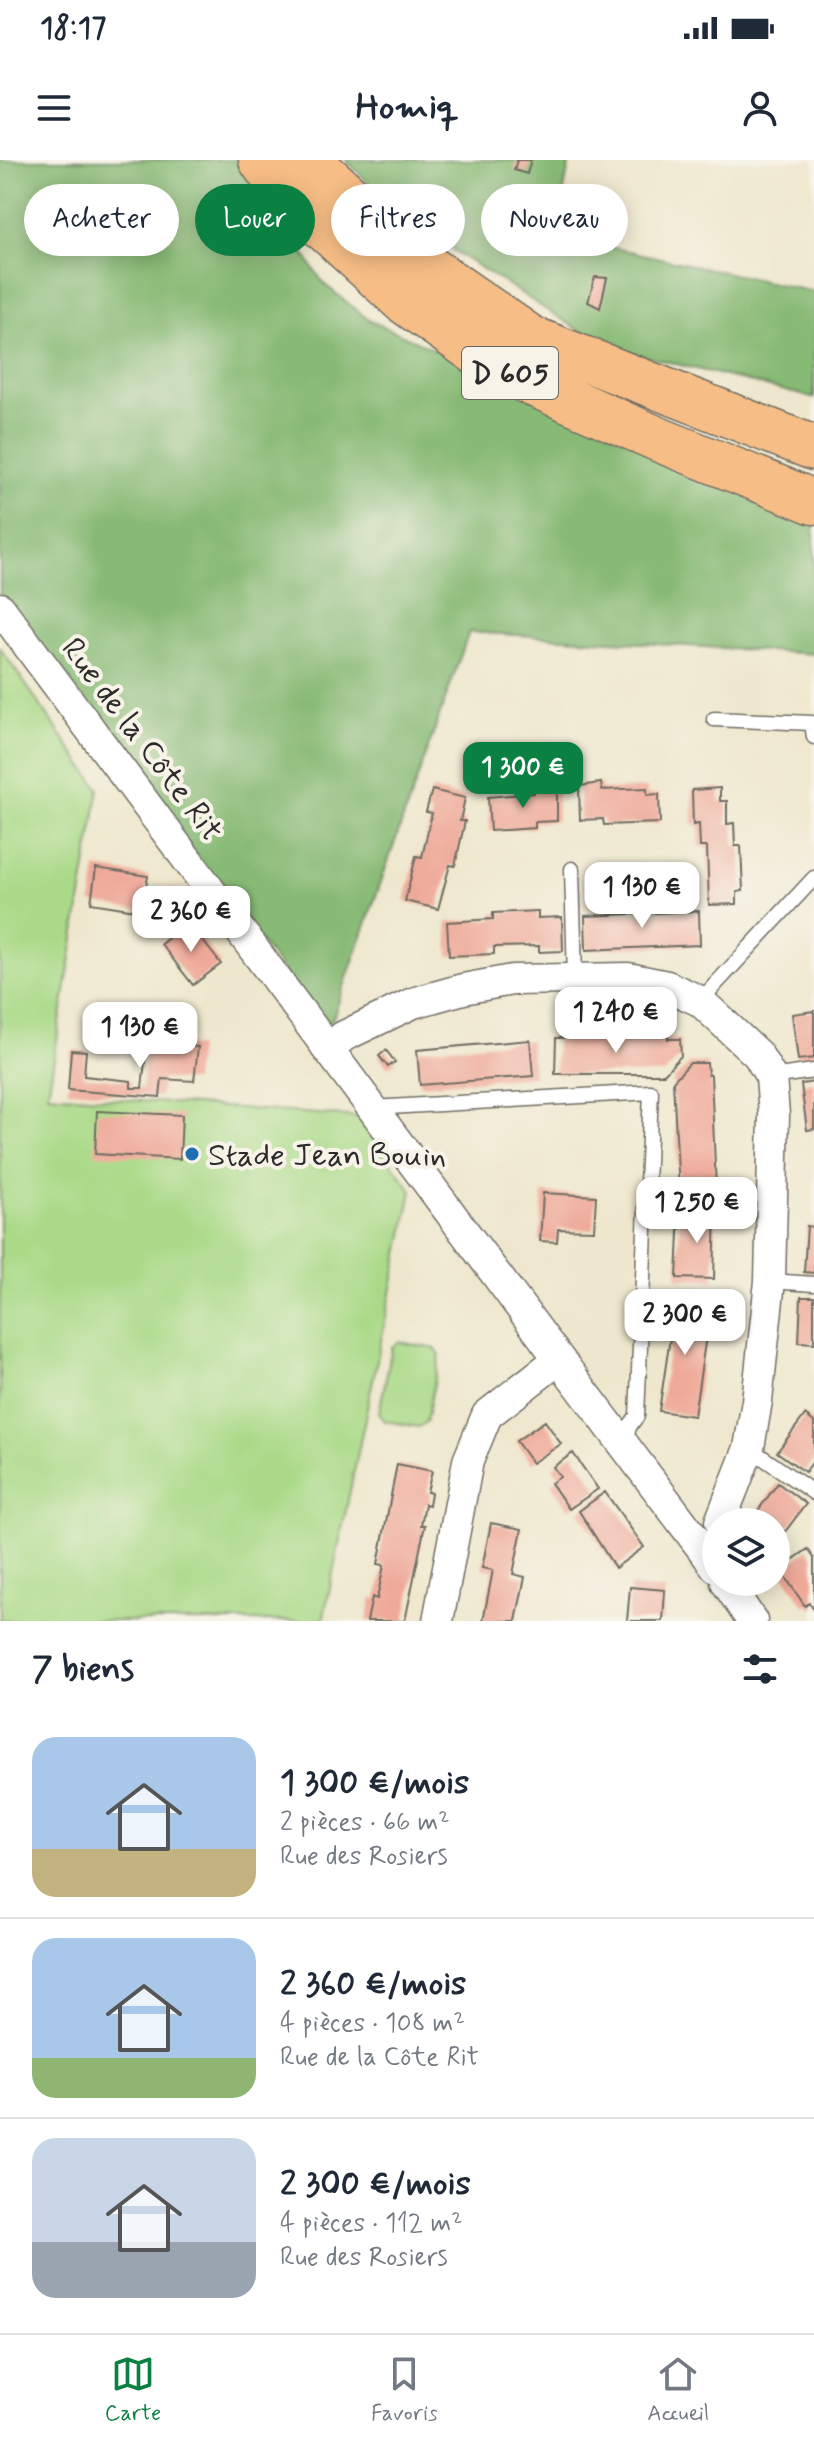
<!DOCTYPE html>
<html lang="fr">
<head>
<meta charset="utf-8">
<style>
	:root { --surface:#fff; --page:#f2f2f3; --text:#1f2937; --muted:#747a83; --line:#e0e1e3; --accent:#0b8043 }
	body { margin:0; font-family:Mynerve,sans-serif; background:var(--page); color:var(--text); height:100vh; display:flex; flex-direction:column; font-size:30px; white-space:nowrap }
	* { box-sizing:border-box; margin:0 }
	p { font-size:26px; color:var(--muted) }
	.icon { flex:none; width:44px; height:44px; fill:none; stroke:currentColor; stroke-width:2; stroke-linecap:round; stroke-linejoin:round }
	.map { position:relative; height:1461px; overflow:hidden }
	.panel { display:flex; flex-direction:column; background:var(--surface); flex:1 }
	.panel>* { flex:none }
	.top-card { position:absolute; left:24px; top:24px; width:766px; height:72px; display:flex; gap:16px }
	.buttons { position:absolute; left:702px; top:1348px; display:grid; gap:16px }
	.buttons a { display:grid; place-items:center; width:88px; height:88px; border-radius:50%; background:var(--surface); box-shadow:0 4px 20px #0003; font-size:40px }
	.price { position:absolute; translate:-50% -68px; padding:0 18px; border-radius:16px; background:#fff; color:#222; font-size:26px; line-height:52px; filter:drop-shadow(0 2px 4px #0008) }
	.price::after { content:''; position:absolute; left:50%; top:48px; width:24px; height:18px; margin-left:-12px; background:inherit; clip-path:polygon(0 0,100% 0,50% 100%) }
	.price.selected { background:var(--accent); color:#fff }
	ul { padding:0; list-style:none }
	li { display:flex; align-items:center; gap:24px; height:200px; padding:0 32px }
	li+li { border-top:2px solid var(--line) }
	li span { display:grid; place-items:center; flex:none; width:224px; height:160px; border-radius:24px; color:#555 }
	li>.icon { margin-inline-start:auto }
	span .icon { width:96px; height:96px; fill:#fffc; stroke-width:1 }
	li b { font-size:34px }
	h2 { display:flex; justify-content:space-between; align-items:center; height:96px; padding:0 32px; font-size:34px }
	.pill { padding:0 28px; border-radius:36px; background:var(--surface); box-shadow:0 4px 20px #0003; font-size:28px; line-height:72px }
	.pill.selected { background:var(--accent); color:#fff }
	.status { display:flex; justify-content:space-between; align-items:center; height:56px; padding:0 40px; background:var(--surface); direction:ltr }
	.status svg { height:22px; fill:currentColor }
	header { display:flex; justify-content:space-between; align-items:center; height:104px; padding:0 32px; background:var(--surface); font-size:36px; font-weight:800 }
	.menu { display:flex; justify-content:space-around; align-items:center; height:112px; border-top:2px solid var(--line); background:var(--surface); font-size:22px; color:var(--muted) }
	.menu a { display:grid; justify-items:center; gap:4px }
	.menu .selected { color:var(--accent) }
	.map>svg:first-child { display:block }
	.green { fill:#aada88; stroke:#6a825a; stroke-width:2 }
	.forest { fill:#87ba74; stroke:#597250; stroke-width:2 }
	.building { fill:#efa998 }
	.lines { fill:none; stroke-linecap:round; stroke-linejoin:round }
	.lane-casing { stroke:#706d64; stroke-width:17 }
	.street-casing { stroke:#706d64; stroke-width:33 }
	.primary-casing { stroke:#706d64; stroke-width:47 }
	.lane { stroke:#fff; stroke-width:14 }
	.street { stroke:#fff; stroke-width:30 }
	.primary { stroke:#f6be86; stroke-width:44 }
	.poi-dot { fill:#1f6fb2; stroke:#f7f3e8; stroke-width:3 }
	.labels { text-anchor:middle; stroke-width:8; stroke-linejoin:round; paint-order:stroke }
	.shield { fill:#f7f3e8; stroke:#686764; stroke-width:2 }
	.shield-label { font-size:30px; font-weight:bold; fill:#2b2b2b }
	.street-label { font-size:32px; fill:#2b2b2b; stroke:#f7f3e8 }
	.poi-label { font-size:32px; fill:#2b2b2b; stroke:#f7f3e8; text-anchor:start }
</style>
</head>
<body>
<div class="status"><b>18:17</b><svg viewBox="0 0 49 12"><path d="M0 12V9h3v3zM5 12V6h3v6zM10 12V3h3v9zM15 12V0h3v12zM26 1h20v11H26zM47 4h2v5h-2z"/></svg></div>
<header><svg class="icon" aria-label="menu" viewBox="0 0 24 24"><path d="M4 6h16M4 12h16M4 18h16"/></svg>Homiq<svg class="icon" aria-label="person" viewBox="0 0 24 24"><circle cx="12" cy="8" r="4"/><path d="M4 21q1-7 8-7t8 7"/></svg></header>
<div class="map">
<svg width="814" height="1461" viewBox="0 0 814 1461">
	<rect width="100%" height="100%" fill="#f7f3e8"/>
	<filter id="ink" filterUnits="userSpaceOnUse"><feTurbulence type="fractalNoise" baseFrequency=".0125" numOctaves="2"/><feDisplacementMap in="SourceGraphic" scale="16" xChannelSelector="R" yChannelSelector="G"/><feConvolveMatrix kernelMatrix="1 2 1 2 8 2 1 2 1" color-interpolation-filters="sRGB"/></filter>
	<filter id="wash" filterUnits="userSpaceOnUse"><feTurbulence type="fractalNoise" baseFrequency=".006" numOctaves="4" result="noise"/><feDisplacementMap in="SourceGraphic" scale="32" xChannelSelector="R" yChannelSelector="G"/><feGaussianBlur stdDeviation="1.8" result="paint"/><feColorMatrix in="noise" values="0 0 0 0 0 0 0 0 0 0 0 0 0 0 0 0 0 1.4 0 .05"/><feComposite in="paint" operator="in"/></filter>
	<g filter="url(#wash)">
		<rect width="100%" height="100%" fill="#efe7cd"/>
		<path class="green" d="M0 488 99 629 48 934 358 957 412 1031 323 1461H0Z
			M399 1182 436 1189 440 1195 426 1262 419 1267 385 1261 379 1253 392 1187Z"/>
		<path class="forest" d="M0 0H241L324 124 369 160 814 360V494L469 472 328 872 0 434Z
			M346 0H570L555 75 814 132V238L604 186 405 60Z"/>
		<g id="blocks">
			<path class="building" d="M517 0H531L527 14 514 10Z
				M595 117 607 118 600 148 588 142Z
				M601 623 602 630 647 628V635L659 634 660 663 604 665 603 659 580 660 579 626Z
				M557 627V661L535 662V668L490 671 488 637 534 633V628Z
				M720 628V641H727V664L734 663 735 686H741L743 731 737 732V744L709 745 707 687H700L699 664 693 665 692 630Z
				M432 630 465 638 460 661H465L455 706 450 705 438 749 405 741 416 696 422 697 432 653 426 652Z
				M96 708 148 716 142 751 91 743Z
				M538 751V758L562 757 563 791 539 792V786L494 787V794L449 796 447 762 493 759V753Z
				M699 751 700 785 586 790 585 756Z
				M188 762 221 804 193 825 161 784Z
				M814 851V898L798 900 792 854Z
				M148 875 166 876 165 884 198 887 194 921 162 919 160 937 68 930 71 890 86 891 84 916 131 921V928H142Z
				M668 875V879H680L681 896 664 914H555L556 878Z
				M530 880 533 916 420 925 417 890Z
				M386 890 395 902 388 907 379 896Z
				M690 903H707L708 915H711L716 1028 679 1030 673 921Z
				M814 922V969L807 970 801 924Z
				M97 951 182 955 180 999 95 994Z
				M543 1033 596 1036 594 1070 558 1069 557 1082 540 1081Z
				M680 1050 716 1051 714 1119 677 1118Z
				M807 1066 814 1067V1113L804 1112Z
				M801 1137H814V1183L799 1182Z
				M676 1138 711 1143 694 1256 659 1251Z
				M805 1255 814 1262V1300L805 1312 777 1292Z
				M545 1261 561 1284 532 1303 516 1281Z
				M573 1293 598 1329 569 1349 551 1323 560 1317 553 1307Z
				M397 1304 432 1311 427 1332 431 1333 429 1345 425 1344 421 1365H425L405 1461H367L372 1437 377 1439 384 1405 378 1404Z
				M778 1323 806 1344 778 1381 776 1379V1362H754L751 1360Z
				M605 1332 644 1387 615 1408 579 1351Z
				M491 1363 522 1369 513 1414 525 1417 516 1461H483L493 1410 482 1408Z
				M808 1389 814 1398V1450L809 1443 805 1446 780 1409Z
				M630 1427 665 1430 663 1461H627Z"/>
		</g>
	</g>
	<g filter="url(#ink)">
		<use href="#blocks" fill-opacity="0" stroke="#706d64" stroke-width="2"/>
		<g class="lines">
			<g class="lane-casing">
				<path id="lane" d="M714 559 812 563 814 577
					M572 709 575 819
					M700 841 814 718
					M771 917 814 911
					M372 948 651 932 637 1256 629 1267 625 1284
					M770 1121 814 1124
					M749 1288 814 1333"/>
			</g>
			<g class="street-casing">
				<path id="street" d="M0 448 559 1199 716 1407
					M327 889 344 876 413 843 463 829 512 820 628 818 667 826 700 841 758 895 771 917 774 955 770 1121 757 1241 749 1288 720 1362
					M726 1422 752 1461
					M438 1461 468 1301 487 1255 559 1199"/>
			</g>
			<g class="primary-casing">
				<path id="primary" d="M261 0 281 29 402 140 501 210 660 280 814 342
					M309 0 424 104 531 178 814 288"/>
			</g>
			<use href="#lane" class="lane"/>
			<use href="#street" class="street"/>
			<use href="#primary" class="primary"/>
		</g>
	</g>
	<circle class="poi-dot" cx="192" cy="994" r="8"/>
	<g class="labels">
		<rect class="shield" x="462" y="187" width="96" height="52" rx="6"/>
		<g class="shield-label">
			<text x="510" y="223">D 605</text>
		</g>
		<g class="street-label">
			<text transform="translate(143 579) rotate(53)" y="11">Rue de la Côte Rit</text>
		</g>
		<g class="poi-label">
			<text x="208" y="1005">Stade Jean Bouin</text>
		</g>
	</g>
</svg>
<div class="buttons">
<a><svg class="icon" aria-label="layers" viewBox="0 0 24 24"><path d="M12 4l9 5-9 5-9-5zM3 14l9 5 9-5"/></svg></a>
</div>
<b class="price selected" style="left:523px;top:650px">1 300 €</b>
<b class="price" style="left:642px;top:770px">1 130 €</b>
<b class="price" style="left:191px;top:794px">2 360 €</b>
<b class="price" style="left:616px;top:895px">1 240 €</b>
<b class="price" style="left:140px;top:910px">1 130 €</b>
<b class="price" style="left:697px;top:1085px">1 250 €</b>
<b class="price" style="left:685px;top:1197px">2 300 €</b>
<div class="top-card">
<a class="pill">Acheter</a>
<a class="pill selected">Louer</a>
<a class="pill">Filtres</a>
<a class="pill">Nouveau</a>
</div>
</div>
<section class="panel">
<h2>7 biens<svg class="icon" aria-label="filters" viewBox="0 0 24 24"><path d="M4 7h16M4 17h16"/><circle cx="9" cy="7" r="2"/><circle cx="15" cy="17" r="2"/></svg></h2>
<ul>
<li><span style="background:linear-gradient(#a9c7e8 70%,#c2b280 0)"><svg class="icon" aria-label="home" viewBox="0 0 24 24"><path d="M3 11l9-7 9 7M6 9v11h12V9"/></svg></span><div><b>1 300 €/mois</b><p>2 pièces · 66 m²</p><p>Rue des Rosiers</p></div></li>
<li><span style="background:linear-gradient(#a9c7e8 75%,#8fb573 0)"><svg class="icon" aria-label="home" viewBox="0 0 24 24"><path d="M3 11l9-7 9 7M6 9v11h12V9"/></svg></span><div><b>2 360 €/mois</b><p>4 pièces · 108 m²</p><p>Rue de la Côte Rit</p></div></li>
<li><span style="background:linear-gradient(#c9d6e8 65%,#9aa5b1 0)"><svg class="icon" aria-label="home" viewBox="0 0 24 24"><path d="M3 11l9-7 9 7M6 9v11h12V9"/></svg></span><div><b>2 300 €/mois</b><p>4 pièces · 112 m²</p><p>Rue des Rosiers</p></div></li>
</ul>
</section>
<nav class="menu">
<a class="selected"><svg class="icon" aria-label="map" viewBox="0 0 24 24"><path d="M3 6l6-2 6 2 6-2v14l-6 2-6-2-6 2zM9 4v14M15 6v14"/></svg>Carte</a>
<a><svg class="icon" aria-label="saved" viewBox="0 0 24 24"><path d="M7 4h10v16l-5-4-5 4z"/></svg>Favoris</a>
<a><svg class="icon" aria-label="home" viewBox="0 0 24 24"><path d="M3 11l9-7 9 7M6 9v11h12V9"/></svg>Accueil</a>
</nav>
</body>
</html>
